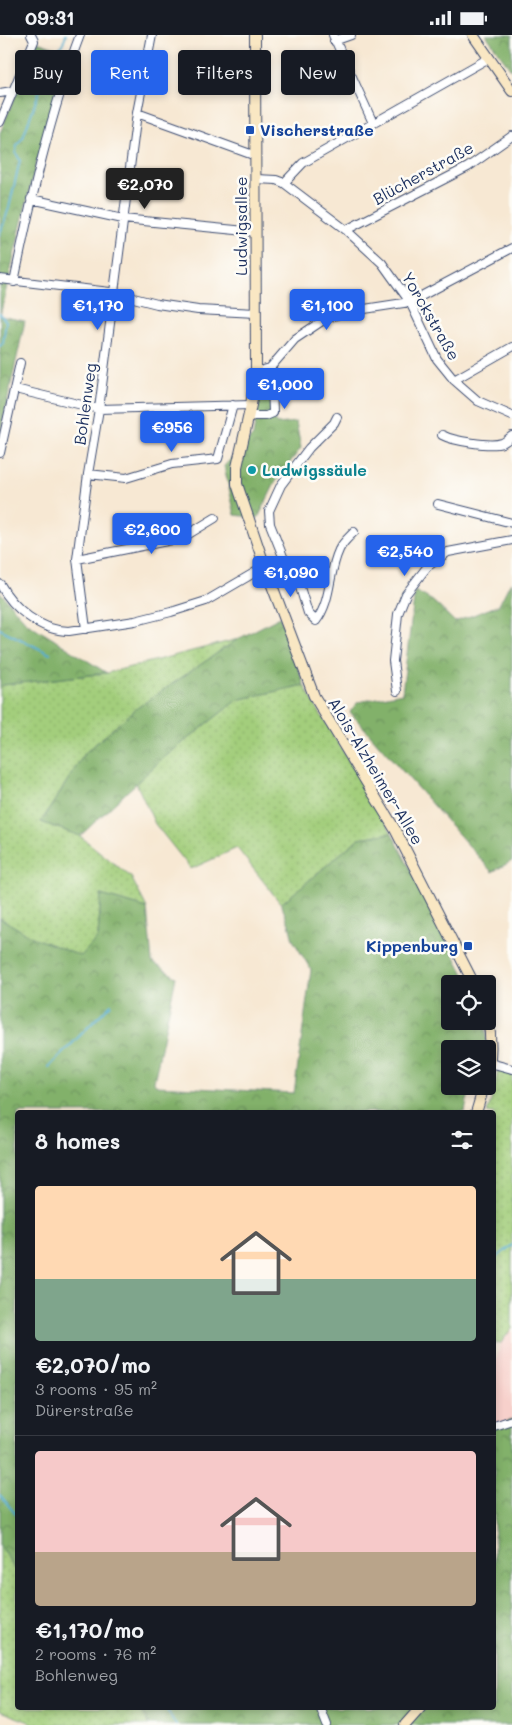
<!DOCTYPE html>
<html lang="en">
<head>
<meta charset="utf-8">
<style>
	:root { --surface:#171b24; --page:#20242c; --text:#f1f3f6; --muted:#9ea1a6; --line:#363941; --accent:#2563eb }
	body { margin:0; font-family:Mali,sans-serif; background:var(--page); color:var(--text); height:100vh; display:flex; flex-direction:column; font-size:19px; white-space:nowrap }
	* { box-sizing:border-box; margin:0 }
	p { font-size:16px; color:var(--muted) }
	.icon { flex:none; width:28px; height:28px; fill:none; stroke:currentColor; stroke-width:2; stroke-linecap:round; stroke-linejoin:round }
	.map { position:relative; flex:1; overflow:hidden }
	.details { position:absolute; left:15px; top:1075px; width:481px; height:600px; display:flex; flex-direction:column; background:var(--surface); border-radius:5px; box-shadow:0 2px 8px #0003 }
	.details>* { flex:none }
	.banner { position:absolute; left:15px; top:15px; width:482px; height:45px; display:flex; gap:10px }
	.tools { position:absolute; left:441px; top:940px; display:grid; gap:10px }
	.tools a { display:grid; place-items:center; width:55px; height:55px; border-radius:5px; background:var(--surface); box-shadow:0 2px 8px #0003; font-size:25px }
	.price { position:absolute; translate:-50% -42px; padding:0 11px; border-radius:5px; background:var(--accent); color:#fff; font-size:16px; line-height:32px; filter:drop-shadow(0 1px 2px #0008) }
	.price::after { content:''; position:absolute; left:50%; top:30px; width:15px; height:11px; margin-left:-8px; background:inherit; clip-path:polygon(0 0,100% 0,50% 100%) }
	.price.on { background:#222; color:#fff }
	ul { padding:0; list-style:none }
	li { display:grid; align-content:center; gap:10px; height:265px; padding:0 20px }
	li+li { border-top:1px solid var(--line) }
	li span { display:grid; place-items:center; height:155px; border-radius:5px; color:#555 }
	li>.icon { margin-inline-start:auto }
	span .icon { width:90px; height:90px; fill:#fffc; stroke-width:1 }
	li b { font-size:21px }
	h2 { display:flex; justify-content:space-between; align-items:center; height:60px; padding:0 20px; font-size:21px }
	.chip { padding:0 18px; border-radius:5px; background:var(--surface); box-shadow:0 2px 8px #0003; font-size:18px; line-height:45px }
	.chip.on { background:var(--accent); color:#fff }
	.status { display:flex; justify-content:space-between; align-items:center; height:35px; padding:0 25px; background:var(--surface); direction:ltr }
	.status svg { height:14px; fill:currentColor }
	.map>svg:first-child { display:block }
	.built { fill:#f7d0cb }
	.grass { fill:url(#grass-dots); stroke:#5f7e6c }
	.forest { fill:url(#forest-crowns); stroke:#4e7064 }
	.lines { fill:none; stroke-linecap:round; stroke-linejoin:round }
	.stream { stroke:#51accf; stroke-width:2 }
	.street-casing { stroke:#3c4b70; stroke-width:10 }
	.secondary-casing { stroke:#3c4b70; stroke-width:12 }
	.street { stroke:#fff; stroke-width:8 }
	.secondary { stroke:#f9e7c3; stroke-width:10 }
	.transit-dot { fill:#1a4fb4; stroke:#fdfcf7; stroke-width:2 }
	.culture-dot { fill:#0f9aa8; stroke:#fdfcf7; stroke-width:2 }
	.labels { text-anchor:middle; stroke-width:5; stroke-linejoin:round; paint-order:stroke }
	.transit-label { font-size:16px; font-weight:bold; fill:#164399; stroke:#fdfcf7; text-anchor:start }
	.street-label { font-size:16px; fill:#1b2f5e; stroke:#fdfcf7 }
	.culture-label { font-size:16px; font-weight:bold; fill:#0d838f; stroke:#fdfcf7; text-anchor:start }
</style>
</head>
<body>
<div class="status"><b>09:31</b><svg viewBox="0 0 49 12"><path d="M0 12V9h3v3zM5 12V6h3v6zM10 12V3h3v9zM15 12V0h3v12zM26 1h20v11H26zM47 4h2v5h-2z"/></svg></div>
<div class="map">
<svg width="512" height="1690" viewBox="0 0 512 1690">
	<defs>
		<pattern id="grass-dots" width="8" height="8" patternUnits="userSpaceOnUse" patternTransform="scale(1.25)"><rect width="8" height="8" fill="#a3ce7b"/><path d="M2 2h.1M6 6h.1" fill="none" stroke="#8cb16d" stroke-width="1.8" stroke-linecap="round"/></pattern>
		<pattern id="forest-crowns" width="20" height="18" patternUnits="userSpaceOnUse" patternTransform="scale(1.25)"><rect width="20" height="18" fill="#82b16b"/><path d="M2 6a3 3 0 1 1 6 0M12 15a3 3 0 1 1 6 0" fill="none" stroke="#6a905b"/></pattern>
	</defs>
	<rect width="100%" height="100%" fill="#fdfcf7"/>
	<filter id="ink" filterUnits="userSpaceOnUse"><feTurbulence type="fractalNoise" baseFrequency=".02" numOctaves="2"/><feDisplacementMap in="SourceGraphic" scale="10" xChannelSelector="R" yChannelSelector="G"/><feConvolveMatrix kernelMatrix="1 2 1 2 8 2 1 2 1" color-interpolation-filters="sRGB"/></filter>
	<filter id="wash" filterUnits="userSpaceOnUse"><feTurbulence type="fractalNoise" baseFrequency=".0096" numOctaves="4" result="noise"/><feDisplacementMap in="SourceGraphic" scale="20" xChannelSelector="R" yChannelSelector="G"/><feGaussianBlur stdDeviation="1.12" result="paint"/><feColorMatrix in="noise" values="0 0 0 0 0 0 0 0 0 0 0 0 0 0 0 0 0 1.4 0 .05"/><feComposite in="paint" operator="in"/></filter>
	<g filter="url(#wash)">
		<rect width="100%" height="100%" fill="#f7e8d3"/>
		<path class="built" d="M512 1293V1384L494 1394V1331L501 1308Z"/>
		<path class="grass" d="M238 604 137 673 85 718 41 787 80 801 131 842 147 873 101 860 98 902 81 922 32 902 0 883V653L3 650 107 638Z
			M304 650 311 663 392 798 359 803 281 869 237 813 191 834 155 789 136 748 161 725 237 665Z
			M498 1033 512 1040V1293L501 1308 494 1309V1078H487L494 1056Z
			M0 1510 17 1538 18 1672 139 1673 149 1690H37L0 1676Z"/>
		<path class="forest" d="M486 0H512V36Z
			M37 7 68 17 31 148 0 281 25 286 0 399V98Z
			M263 340H269L271 382 277 389 296 387 301 413 276 446 258 483 235 480 224 431 253 401Z
			M512 547V826L492 837 350 677 358 667 402 658 415 556 433 566 455 587 499 570 510 548Z
			M0 557 26 587 107 638 3 650 0 653Z
			M280 582 304 650 237 665 161 725 80 801 41 787 85 718 137 673 238 604Z
			M392 798 469 949H450V986H484L486 998V1014H450V1051H472L467 1066 465 1077 18 1078 17 1538 0 1510V883L32 902 81 921 98 902 101 860 147 873 152 927 176 942 154 1047 157 1051 294 1058 311 935 293 905 289 889 281 869 359 803Z
			M512 1384V1690H149L139 1673 494 1672V1394Z"/>
		<g class="lines">
			<path class="stream" d="M0 199 9 173 20 125 16 118 17 110 23 102 43 46 50 33 54 20 63 8 66 0
				M0 279 6 286 3 308 0 311
				M0 594 50 619
				M49 1032 111 969
				M494 1225 512 1210
				M0 1460 18 1482
				M165 1672 176 1690"/>
		</g>
	</g>
	<g filter="url(#ink)">
		<g class="lines">
			<g class="street-casing">
				<path id="street" d="M333 0 373 88
					M334 6 351 0
					M0 58 12 56
					M137 78 256 121
					M0 87 34 6 31 0
					M256 144 276 145 284 148 346 195 382 228 410 267 437 324 454 345 478 366 512 381
					M284 148 303 128 489 23
					M31 164 123 184 256 197
					M346 195 468 132 512 101
					M0 244 110 257 157 269 198 275 256 278
					M14 247C31 164 50 79 80 0
					M256 337 270 333 295 304 325 284 345 277 410 267 512 213
					M454 345 512 312
					M15 354 99 374 251 370
					M249 381H266L273 378 272 348 270 333
					M337 382 334 388 309 413 281 450 269 476 270 489 284 524 298 546 308 578 316 586C332 565 328 538 339 515 342 508 349 502 354 497
					M442 400C453 406 491 412 502 408 505 407 509 403 512 401
					M0 418 20 328
					M88 439 126 443 172 429 218 424 233 370
					M438 469 512 488
					M77 524 182 503 215 483
					M0 549C13 573 40 596 69 596L135 586 171 577 206 566 259 535 284 524
					M86 594 77 524 88 439 99 374 137 78 152 0
					M397 656 393 626 398 579 406 559 427 532 448 517 512 505
					M490 1028 512 1034
					M494 1391 512 1385
					M320 1672 327 1690"/>
			</g>
			<g class="secondary-casing">
				<path id="secondary" d="M255 0 256 337 251 370 237 432V449L265 532 314 661 396 796 474 949
					M473 0 512 56
					M488 983C491 1001 492 1019 488 1037
					M476 1078 484 1051
					M405 1690 421 1672"/>
			</g>
			<use href="#street" class="street"/>
			<use href="#secondary" class="secondary"/>
		</g>
	</g>
	<g class="transit-dot">
		<rect x="245" y="90" width="10" height="10" rx="2.5"/>
		<rect x="463" y="906" width="10" height="10" rx="2.5"/>
	</g>
	<circle class="culture-dot" cx="252" cy="435" r="5"/>
	<g class="labels">
		<g class="transit-label">
			<text x="260" y="101">Vischerstraße</text>
			<text x="458" y="917" text-anchor="end">Kippenburg</text>
		</g>
		<g class="street-label">
			<text transform="translate(423 138) rotate(-29)" y="6">Blücherstraße</text>
			<text transform="translate(241 191) rotate(-90)" y="6">Ludwigsallee</text>
			<text transform="translate(431 281) rotate(60)" y="6">Yorckstraße</text>
			<text transform="translate(85 369) rotate(-82)" y="6">Bohlenweg</text>
			<text transform="translate(376 736) rotate(59)" y="6">Alois-Alzheimer-Allee</text>
		</g>
		<g class="culture-label">
			<text x="262" y="441">Ludwigssäule</text>
		</g>
	</g>
</svg>
<div class="tools">
<a><svg class="icon" aria-label="locate" viewBox="0 0 24 24"><circle cx="12" cy="12" r="6"/><path d="M12 2v4M12 18v4M2 12h4M18 12h4"/></svg></a>
<a><svg class="icon" aria-label="layers" viewBox="0 0 24 24"><path d="M12 4l9 5-9 5-9-5zM3 14l9 5 9-5"/></svg></a>
</div>
<b class="price on" style="left:145px;top:175px">€2,070</b>
<b class="price" style="left:98px;top:296px">€1,170</b>
<b class="price" style="left:327px;top:296px">€1,100</b>
<b class="price" style="left:285px;top:375px">€1,000</b>
<b class="price" style="left:172px;top:418px">€956</b>
<b class="price" style="left:152px;top:520px">€2,600</b>
<b class="price" style="left:405px;top:542px">€2,540</b>
<b class="price" style="left:291px;top:563px">€1,090</b>
<div class="banner">
<a class="chip">Buy</a>
<a class="chip on">Rent</a>
<a class="chip">Filters</a>
<a class="chip">New</a>
</div>
<section class="details">
<h2>8 homes<svg class="icon" aria-label="filters" viewBox="0 0 24 24"><path d="M4 7h16M4 17h16"/><circle cx="9" cy="7" r="2"/><circle cx="15" cy="17" r="2"/></svg></h2>
<ul>
<li><span style="background:linear-gradient(#ffd9b3 60%,#7fa58c 0)"><svg class="icon" aria-label="home" viewBox="0 0 24 24"><path d="M3 11l9-7 9 7M6 9v11h12V9"/></svg></span><div><b>€2,070/mo</b><p>3 rooms · 95 m²</p><p>Dürerstraße</p></div></li>
<li><span style="background:linear-gradient(#f6c9c9 65%,#b9a48a 0)"><svg class="icon" aria-label="home" viewBox="0 0 24 24"><path d="M3 11l9-7 9 7M6 9v11h12V9"/></svg></span><div><b>€1,170/mo</b><p>2 rooms · 76 m²</p><p>Bohlenweg</p></div></li>
</ul>
</section>
</div>
</body>
</html>
